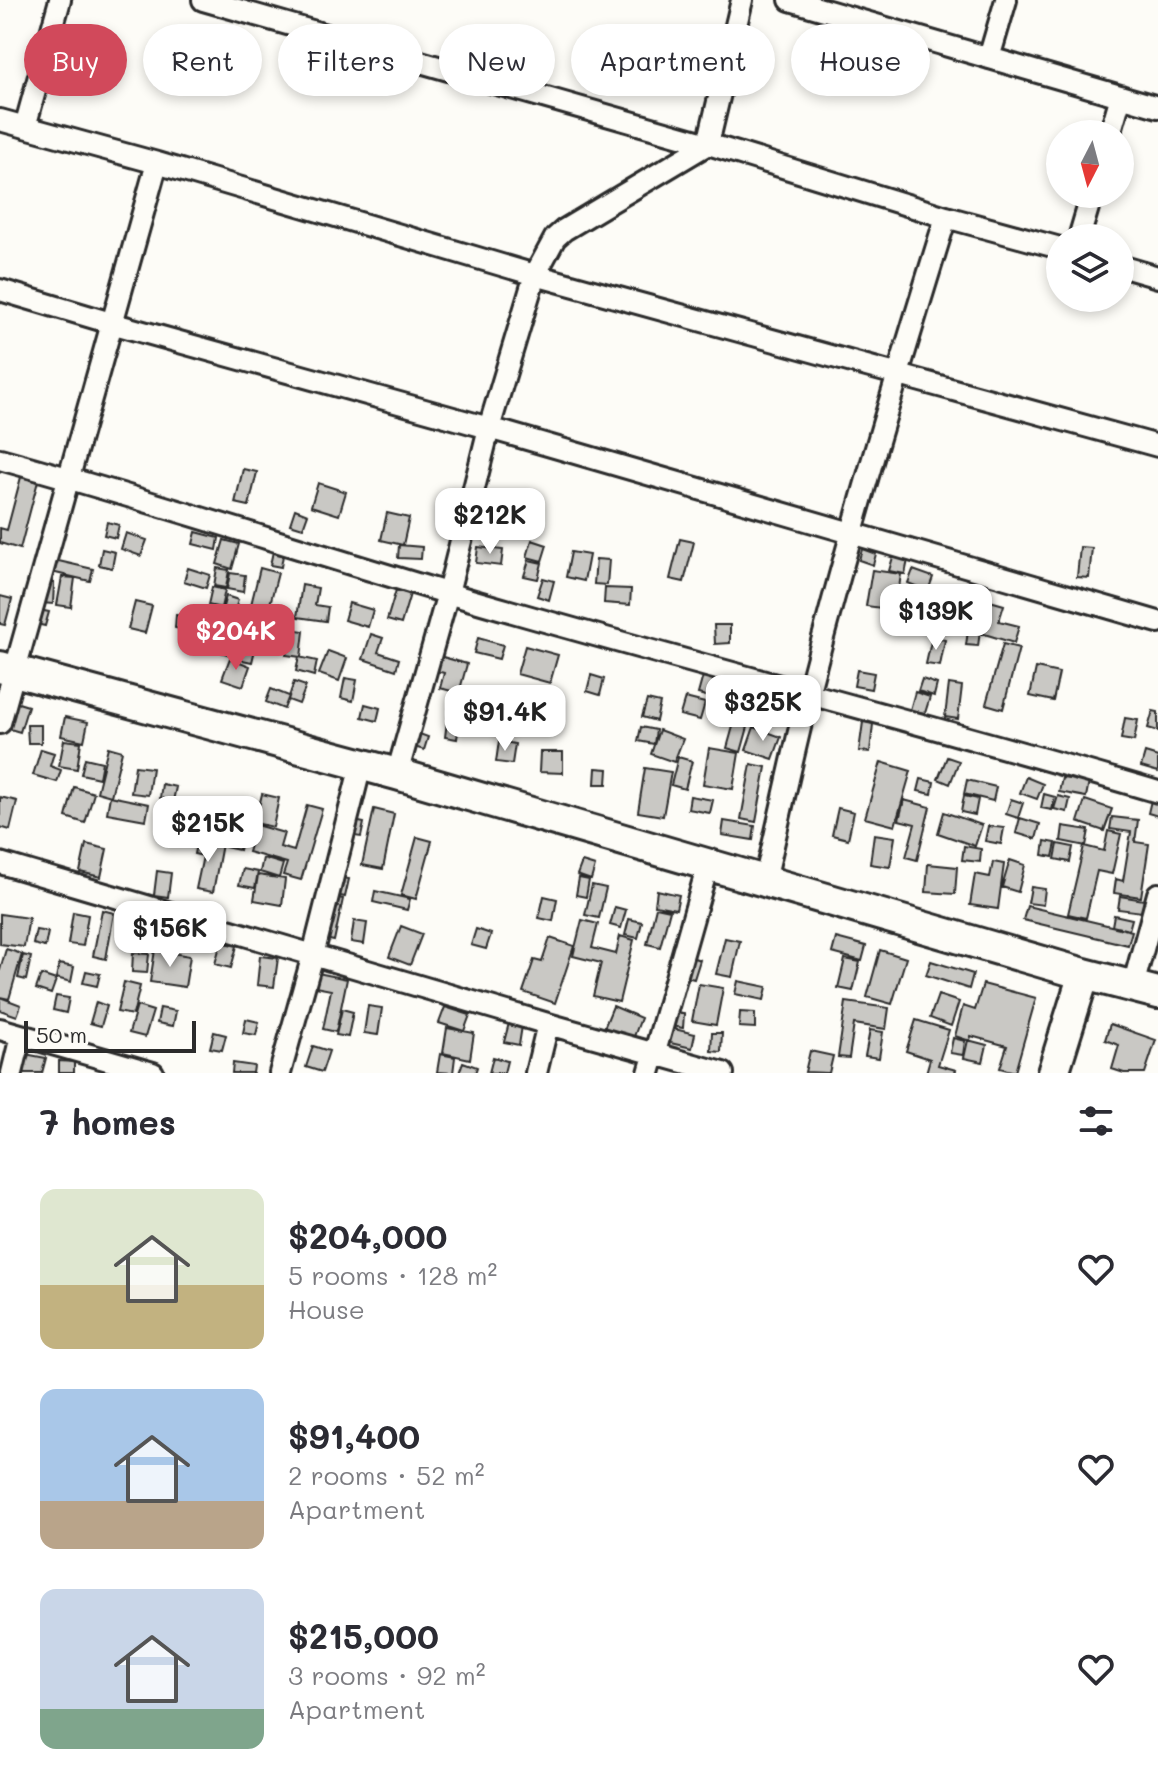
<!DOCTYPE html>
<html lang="en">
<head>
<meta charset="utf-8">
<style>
	:root { --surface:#fff; --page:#f2f2f3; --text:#2b2b33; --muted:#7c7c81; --accent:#d1495b }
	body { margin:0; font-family:Mali,sans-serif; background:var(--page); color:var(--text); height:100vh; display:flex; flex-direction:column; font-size:30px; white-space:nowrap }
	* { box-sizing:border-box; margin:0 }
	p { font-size:26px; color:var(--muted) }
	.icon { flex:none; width:44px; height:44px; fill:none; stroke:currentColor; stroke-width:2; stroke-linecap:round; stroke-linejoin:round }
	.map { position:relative; height:1073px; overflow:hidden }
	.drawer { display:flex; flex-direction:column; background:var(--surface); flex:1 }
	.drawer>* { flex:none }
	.banner { position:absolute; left:24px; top:24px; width:1110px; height:72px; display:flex; gap:16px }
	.needle { width:52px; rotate:186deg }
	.fabs { position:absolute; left:1046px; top:120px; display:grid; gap:16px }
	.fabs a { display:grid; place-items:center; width:88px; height:88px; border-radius:50%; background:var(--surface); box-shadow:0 4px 12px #0003; font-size:40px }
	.scale { position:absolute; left:24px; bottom:20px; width:172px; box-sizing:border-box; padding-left:8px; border:4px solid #2b2b2b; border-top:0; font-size:22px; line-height:28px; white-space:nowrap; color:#2b2b2b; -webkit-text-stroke:6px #fdfcf7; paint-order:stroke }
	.price { position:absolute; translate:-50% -68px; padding:0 18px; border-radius:16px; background:#fff; color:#222; font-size:26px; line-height:52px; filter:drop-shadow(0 2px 4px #0008) }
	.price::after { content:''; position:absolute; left:50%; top:48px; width:24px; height:18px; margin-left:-12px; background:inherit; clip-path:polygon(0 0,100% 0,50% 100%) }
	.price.active { background:var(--accent); color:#fff }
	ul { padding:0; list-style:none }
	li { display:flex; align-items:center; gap:24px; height:200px; padding:0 40px }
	li span { display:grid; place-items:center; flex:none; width:224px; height:160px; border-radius:16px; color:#555 }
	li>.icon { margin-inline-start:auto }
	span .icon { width:96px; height:96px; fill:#fffc; stroke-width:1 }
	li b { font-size:34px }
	h2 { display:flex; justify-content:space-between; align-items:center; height:96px; padding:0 40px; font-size:34px }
	.tag { padding:0 28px; border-radius:36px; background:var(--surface); box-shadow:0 4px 12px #0003; font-size:28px; line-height:72px }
	.tag.active { background:var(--accent); color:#fff }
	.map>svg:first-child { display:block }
	.building { fill:#c9c8c4; stroke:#2b2b2b; stroke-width:2 }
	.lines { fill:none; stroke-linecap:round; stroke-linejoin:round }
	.street-casing { stroke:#2b2b2b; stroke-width:26 }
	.secondary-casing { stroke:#2b2b2b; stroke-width:36 }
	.street { stroke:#fdfcf7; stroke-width:20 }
	.secondary { stroke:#fdfcf7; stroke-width:30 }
</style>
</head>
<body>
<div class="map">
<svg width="1158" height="1073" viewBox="0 0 1158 1073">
	<rect width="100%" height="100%" fill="#fdfcf7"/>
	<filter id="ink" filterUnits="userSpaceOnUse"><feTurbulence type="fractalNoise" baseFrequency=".0125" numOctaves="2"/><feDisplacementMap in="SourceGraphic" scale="16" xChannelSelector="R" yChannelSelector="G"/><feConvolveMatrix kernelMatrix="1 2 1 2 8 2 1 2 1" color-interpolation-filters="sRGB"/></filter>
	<g filter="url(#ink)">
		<path class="building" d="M243 469 257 472 249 506 235 503Z
			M21 477 38 481 20 549 0 543V528L7 530Z
			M318 483 346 492 339 515 311 506Z
			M295 509 308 514 303 528 290 524Z
			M387 513 409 518 403 545 381 540Z
			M107 522 119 525 116 538 104 535Z
			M196 532 219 538 217 550 193 544Z
			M126 533 147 540 141 556 121 549Z
			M680 539 694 542 684 582 670 579Z
			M224 540 239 544 232 569 217 564Z
			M532 540 547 545 542 561 527 557Z
			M399 545 422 547 421 559 398 558Z
			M274 547 284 549 281 567 270 565Z
			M478 547 503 550 501 566 476 563Z
			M1080 547 1092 548 1089 578 1077 577Z
			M102 549 115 552 112 568 99 565Z
			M862 549 876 554 873 565 859 560Z
			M571 552 589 555 584 581 566 577Z
			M893 557 908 560 905 574 889 571Z
			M50 559 93 569 90 581 47 571Z
			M596 559 609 560 607 585 594 584Z
			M529 560 542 563 538 579 524 576Z
			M188 568 210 575 206 588 184 581Z
			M217 568 229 570 226 588 214 586Z
			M260 568 278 573 270 604 289 609 285 627 248 617Z
			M872 570 901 574 896 610 866 606Z
			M913 570 933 577 928 591 908 583Z
			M230 573 245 575 243 592 227 589Z
			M62 577 75 578 71 607 57 605Z
			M543 578 554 581 549 600 537 596Z
			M43 583H54L53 604 42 603Z
			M302 585 318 588 315 605 328 607 326 621 297 617Z
			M212 587 225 590 221 608 208 605Z
			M605 588 631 589 630 605 604 603Z
			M396 590 410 594 401 624 387 620Z
			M0 596 12 599 5 625 0 624Z
			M226 596 238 600 231 624 242 627 234 656 211 649Z
			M976 597 1004 605 999 621 1019 626 1014 643 981 633 985 617 971 613Z
			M135 602 152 606 145 633 128 629Z
			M349 603 373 610 368 627 344 620Z
			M35 609 49 612 45 626 32 623Z
			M176 615 188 617 186 630 175 628Z
			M970 616 982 617 978 646 966 645Z
			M191 618 203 620 198 644 186 642Z
			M714 625H730V643L715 644Z
			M290 629 304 631 301 657 286 655Z
			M245 630 259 633 252 662 238 659Z
			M371 634 383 638 378 652 399 659 396 670 363 659Z
			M932 637 945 640 940 666 926 664Z
			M478 638 503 645 499 659 474 653Z
			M1003 644 1019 648 1003 709 986 704Z
			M525 646 558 655 550 683 517 674Z
			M328 651 347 658 339 681 319 674Z
			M429 653 467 664 459 693 440 688 444 673 425 668Z
			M299 657 317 661 314 676 296 671Z
			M230 658 250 666 243 686 222 679Z
			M1036 668 1059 673 1053 701 1030 696Z
			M857 670 874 673 871 689 854 686Z
			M591 675 604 679 600 695 587 691Z
			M703 676 714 679 710 697 698 694Z
			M723 677 744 685 734 715 712 707Z
			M345 678 357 680 353 701 341 698Z
			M922 679 937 684 934 696 918 691Z
			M294 682 306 686 299 704 288 700Z
			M949 684 962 686 958 719 945 717Z
			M271 689 289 696 284 709 266 702Z
			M772 690 792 697 786 714 766 707Z
			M915 692 930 697 925 713 910 710Z
			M2 698 28 706 20 732 0 726Z
			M450 698 481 702 477 728 459 725 457 739 445 737Z
			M685 698 705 703 700 720 680 715Z
			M529 700 553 704 551 716 526 713Z
			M647 700 660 703 656 721 642 717Z
			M365 704 380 708 377 721 362 717Z
			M1153 711 1158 712V731L1148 728Z
			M65 717 88 722 84 741 61 736Z
			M1125 718 1138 720 1134 741 1121 739Z
			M863 722 873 724 870 752 859 751Z
			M734 723 748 727 741 752 727 748Z
			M27 725H41V743H28Z
			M641 727 656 730 654 744 638 741Z
			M754 727 781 737 773 759 746 750Z
			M403 728 428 737 424 750 398 742Z
			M659 730 683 739 674 762 651 754Z
			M64 740 81 742 77 769 59 766Z
			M499 741 515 744 512 764 496 762Z
			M108 747 122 751 111 796 97 792Z
			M709 748 739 753 733 789 703 784Z
			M41 749 54 753 50 766 61 770 57 782 33 775Z
			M540 752H563V773L539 772Z
			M1145 753 1158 757V772L1141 767Z
			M678 757 692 761 685 789 671 785Z
			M947 757 959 761 950 784 938 779Z
			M85 758 102 762 99 778 81 774Z
			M881 762 911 771 895 826 865 818Z
			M751 764 766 767 756 822 741 819Z
			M135 766 152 768 148 795 131 793Z
			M596 768 608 769 607 784H595Z
			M645 768 671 772 663 816 638 812Z
			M1026 777 1043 784 1037 799 1020 793Z
			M1062 778 1089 782 1086 797 1059 792Z
			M921 779 934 782 932 794 918 791Z
			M967 780 996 787 993 801 964 794Z
			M162 784 176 787 173 801 160 798Z
			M74 787 94 793 85 823 66 817Z
			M262 794 279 798 273 827 255 823Z
			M1044 794 1055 797 1052 810 1041 808Z
			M110 796 149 804 146 820 107 813Z
			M690 796 713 800 710 813 688 809Z
			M964 796 978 799 975 815 961 812Z
			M1058 796 1070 799 1067 812 1054 809Z
			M0 797 17 801 10 830 0 827Z
			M1011 799 1023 803 1018 818 1006 814Z
			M904 800 930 807 917 860 906 857 915 824 899 820Z
			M1085 800 1112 809 1104 831 1078 822Z
			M1151 800 1158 801V816L1148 813Z
			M307 805 322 809 301 880 283 875 287 863 248 852 256 825 284 833 280 847 294 851Z
			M838 808 854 812 848 839 832 835Z
			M374 809 394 814 383 869 362 865Z
			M944 812 982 825 975 846 938 833Z
			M1112 817 1138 820 1135 842 1149 844 1141 897 1114 893 1116 879 1123 881 1131 832 1110 829Z
			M1020 818 1040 824 1036 839 1016 833Z
			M350 820 364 823 361 837 347 835Z
			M230 821 245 824 239 850 225 847Z
			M724 821 755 826 753 840 722 835Z
			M988 826 1004 828 1001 844 985 841Z
			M1063 826 1089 830 1086 846 1061 841Z
			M1108 831 1121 834 1112 874 1097 871 1086 918 1068 914 1084 846 1104 851Z
			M874 834 895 837 890 867 870 864Z
			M417 837 432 841 416 899 401 895Z
			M197 839 222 844 213 892 196 889 203 856 194 854Z
			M1045 841 1056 843 1053 857 1043 855Z
			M86 844 107 849 101 877 80 872Z
			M1058 844 1073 847 1070 862 1055 859Z
			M964 846 981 849 980 862 962 860Z
			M263 858 283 864 279 878 260 872Z
			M1010 860 1025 865 1018 892 1002 887Z
			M582 862 595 866 591 880 577 875Z
			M993 862 1004 864 998 909 970 905 975 874 990 877Z
			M928 864 957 867 955 894 926 892Z
			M243 869 258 872 255 888 239 885Z
			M157 871 171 873 168 897 154 895Z
			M258 875 285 879 282 905 254 900Z
			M334 877 349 879 345 897 331 894Z
			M579 878 589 880 586 897 576 895Z
			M592 885 606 888 599 918 585 915Z
			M1031 887 1045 889 1043 905 1028 903Z
			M657 890 679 895 676 909 655 905Z
			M375 891 410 899 407 910 373 902Z
			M329 896 343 899 334 941 320 938Z
			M544 896 557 899 553 921 539 918Z
			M1120 896 1144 900 1142 912 1118 909Z
			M1027 906 1132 931 1128 945 1023 920Z
			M615 907 626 910 621 928 610 925Z
			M656 907 670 910 660 947 647 944Z
			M102 910 114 913 106 959 93 956Z
			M73 912 88 915 83 946 68 944Z
			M0 914 29 918 24 947 0 944Z
			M1114 915 1132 919 1129 930 1112 926Z
			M629 919 642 922 638 938 625 935Z
			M582 920 598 924 592 948 616 954 620 936 634 940 619 1002 593 996 601 963 573 956Z
			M354 921 367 923 364 944 351 942Z
			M401 926 422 934 410 965 389 957Z
			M476 929 491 934 486 949 471 945Z
			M36 930 48 932 45 947 33 944Z
			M550 938 574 946 555 1003 523 992 534 960 542 962Z
			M725 938 740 941 732 977 716 974Z
			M836 938 866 946 862 961 832 953Z
			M221 942 237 946 231 968 215 964Z
			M6 949 22 954 9 999 0 997V970Z
			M155 950 190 956 185 987 150 982Z
			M880 950 906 958 892 1004 867 997Z
			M133 953 149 954 147 973 132 972Z
			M23 955 31 957 26 980 18 978Z
			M685 955 700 960 694 979 679 975Z
			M260 956 278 958 274 987 257 985Z
			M845 959 860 962 853 991 838 988Z
			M931 961 973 974 969 989 926 975Z
			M59 964 74 967 71 982 56 978Z
			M86 971 100 974 97 986 83 983Z
			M308 971 347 979 336 1032 323 1029 331 990 305 985Z
			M41 975 56 980 51 994 36 989Z
			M738 981 767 987 764 1000 735 994Z
			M124 982 140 986 133 1015 117 1012Z
			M699 984 723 988 716 1025 692 1021Z
			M983 984 1036 998 1015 1072 1000 1068 1007 1046 971 1036 970 1041 955 1036 963 1006 975 1010Z
			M938 995 959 1002 951 1026 930 1018Z
			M56 996 69 998 66 1013 53 1010Z
			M0 997 21 1005 17 1016 0 1010Z
			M96 1002 107 1006 101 1026 90 1023Z
			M846 1002 889 1008 886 1029 854 1024 849 1058 838 1057Z
			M137 1006 153 1011 145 1037 129 1033Z
			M368 1006 382 1008 378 1035 364 1033Z
			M613 1006 641 1018 633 1039 604 1028Z
			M445 1007 470 1015 464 1031 439 1023Z
			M160 1008 176 1011 173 1026 157 1023Z
			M342 1009 353 1012 348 1037 336 1035Z
			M668 1012 684 1014 683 1028 666 1025Z
			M740 1012 755 1013V1028L739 1027Z
			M246 1019 259 1022 256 1035 243 1033Z
			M916 1020 949 1030 938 1065 956 1070 955 1073H926L930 1059 906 1051Z
			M509 1023 522 1026 519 1045 504 1042Z
			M1110 1024 1156 1040 1145 1073H1124L1112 1069 1119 1045 1105 1040Z
			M666 1027 695 1034 692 1048 662 1041Z
			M447 1028 474 1033 470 1059 443 1053Z
			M870 1030 883 1032 879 1058 865 1056Z
			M214 1032 226 1035 222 1050 210 1048Z
			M712 1033H722L721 1052 711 1051Z
			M953 1038 965 1041 963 1055 950 1053Z
			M968 1040 987 1045 983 1062 964 1058Z
			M313 1046 329 1051 322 1072 306 1067Z
			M810 1051 833 1056 829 1073 805 1072Z
			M25 1054 46 1058 42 1073H21Z
			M440 1054 455 1057 453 1073 437 1072Z
			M493 1057 507 1061 504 1073H489Z
			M59 1061 74 1062V1073H59Z
			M463 1062 477 1067 475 1073H459Z
			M233 1063 254 1066 253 1073H232Z"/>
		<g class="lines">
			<g class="street-casing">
				<path id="street" d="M203 0 708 144 946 217 1060 248
					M790 0 1158 107
					M989 58 1006 0
					M0 120 157 163 535 275 1158 446
					M25 127 60 0
					M1110 134 1121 96
					M1079 238 1092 194
					M1120 266 1158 277
					M0 290 111 323 489 428 1158 622
					M0 459C150 500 297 549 447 593 683 662 922 722 1158 792
					M0 723 157 163
					M397 774 448 593 489 428 535 275 555 238 564 230 708 144 742 0
					M0 863 548 1024 723 1073
					M765 880C780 817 793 753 809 691 850 531 897 374 946 217
					M1133 986 1158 894
					M0 1029 153 1073
					M12 1073 21 1036
					M280 1073 313 955 361 765
					M536 1073 548 1024
					M649 1073 708 865"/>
			</g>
			<g class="secondary-casing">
				<path id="secondary" d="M0 667 397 774 1084 974 1158 993
					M1053 1073 1084 974"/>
			</g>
			<use href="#street" class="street"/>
			<use href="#secondary" class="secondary"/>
		</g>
	</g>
</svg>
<div class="fabs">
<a><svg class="needle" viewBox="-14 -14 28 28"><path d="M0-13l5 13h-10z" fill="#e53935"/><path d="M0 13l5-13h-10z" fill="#7c7c81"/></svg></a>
<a><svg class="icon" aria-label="layers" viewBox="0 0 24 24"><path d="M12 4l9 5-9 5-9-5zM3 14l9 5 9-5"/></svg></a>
</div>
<div class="scale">50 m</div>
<b class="price" style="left:490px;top:556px">$212K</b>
<b class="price" style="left:936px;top:652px">$139K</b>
<b class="price active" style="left:236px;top:672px">$204K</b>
<b class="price" style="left:763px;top:743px">$325K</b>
<b class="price" style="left:505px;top:753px">$91.4K</b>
<b class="price" style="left:208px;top:864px">$215K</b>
<b class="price" style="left:170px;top:969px">$156K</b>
<div class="banner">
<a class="tag active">Buy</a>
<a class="tag">Rent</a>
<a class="tag">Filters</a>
<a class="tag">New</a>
<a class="tag">Apartment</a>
<a class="tag">House</a>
</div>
</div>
<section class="drawer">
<h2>7 homes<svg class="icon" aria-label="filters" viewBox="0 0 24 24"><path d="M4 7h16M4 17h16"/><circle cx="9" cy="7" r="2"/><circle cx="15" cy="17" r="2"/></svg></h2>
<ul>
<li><span style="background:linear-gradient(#dfe7d0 60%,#c2b280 0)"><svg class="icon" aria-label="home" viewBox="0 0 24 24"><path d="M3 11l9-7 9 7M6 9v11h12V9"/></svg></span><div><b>$204,000</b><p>5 rooms · 128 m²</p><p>House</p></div><svg class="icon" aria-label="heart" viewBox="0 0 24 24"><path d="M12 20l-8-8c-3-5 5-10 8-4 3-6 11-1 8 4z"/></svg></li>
<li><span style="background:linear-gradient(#a9c7e8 70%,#b9a48a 0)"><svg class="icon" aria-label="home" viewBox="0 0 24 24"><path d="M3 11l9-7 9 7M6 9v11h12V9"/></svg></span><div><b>$91,400</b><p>2 rooms · 52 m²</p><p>Apartment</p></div><svg class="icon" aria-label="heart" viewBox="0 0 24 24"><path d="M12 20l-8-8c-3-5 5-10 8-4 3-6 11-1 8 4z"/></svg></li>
<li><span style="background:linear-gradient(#c9d6e8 75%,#7fa58c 0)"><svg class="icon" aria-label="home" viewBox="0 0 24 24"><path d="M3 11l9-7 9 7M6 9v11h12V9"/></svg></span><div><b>$215,000</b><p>3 rooms · 92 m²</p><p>Apartment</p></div><svg class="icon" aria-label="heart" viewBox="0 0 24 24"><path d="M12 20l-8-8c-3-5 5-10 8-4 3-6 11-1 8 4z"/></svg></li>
</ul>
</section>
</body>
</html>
